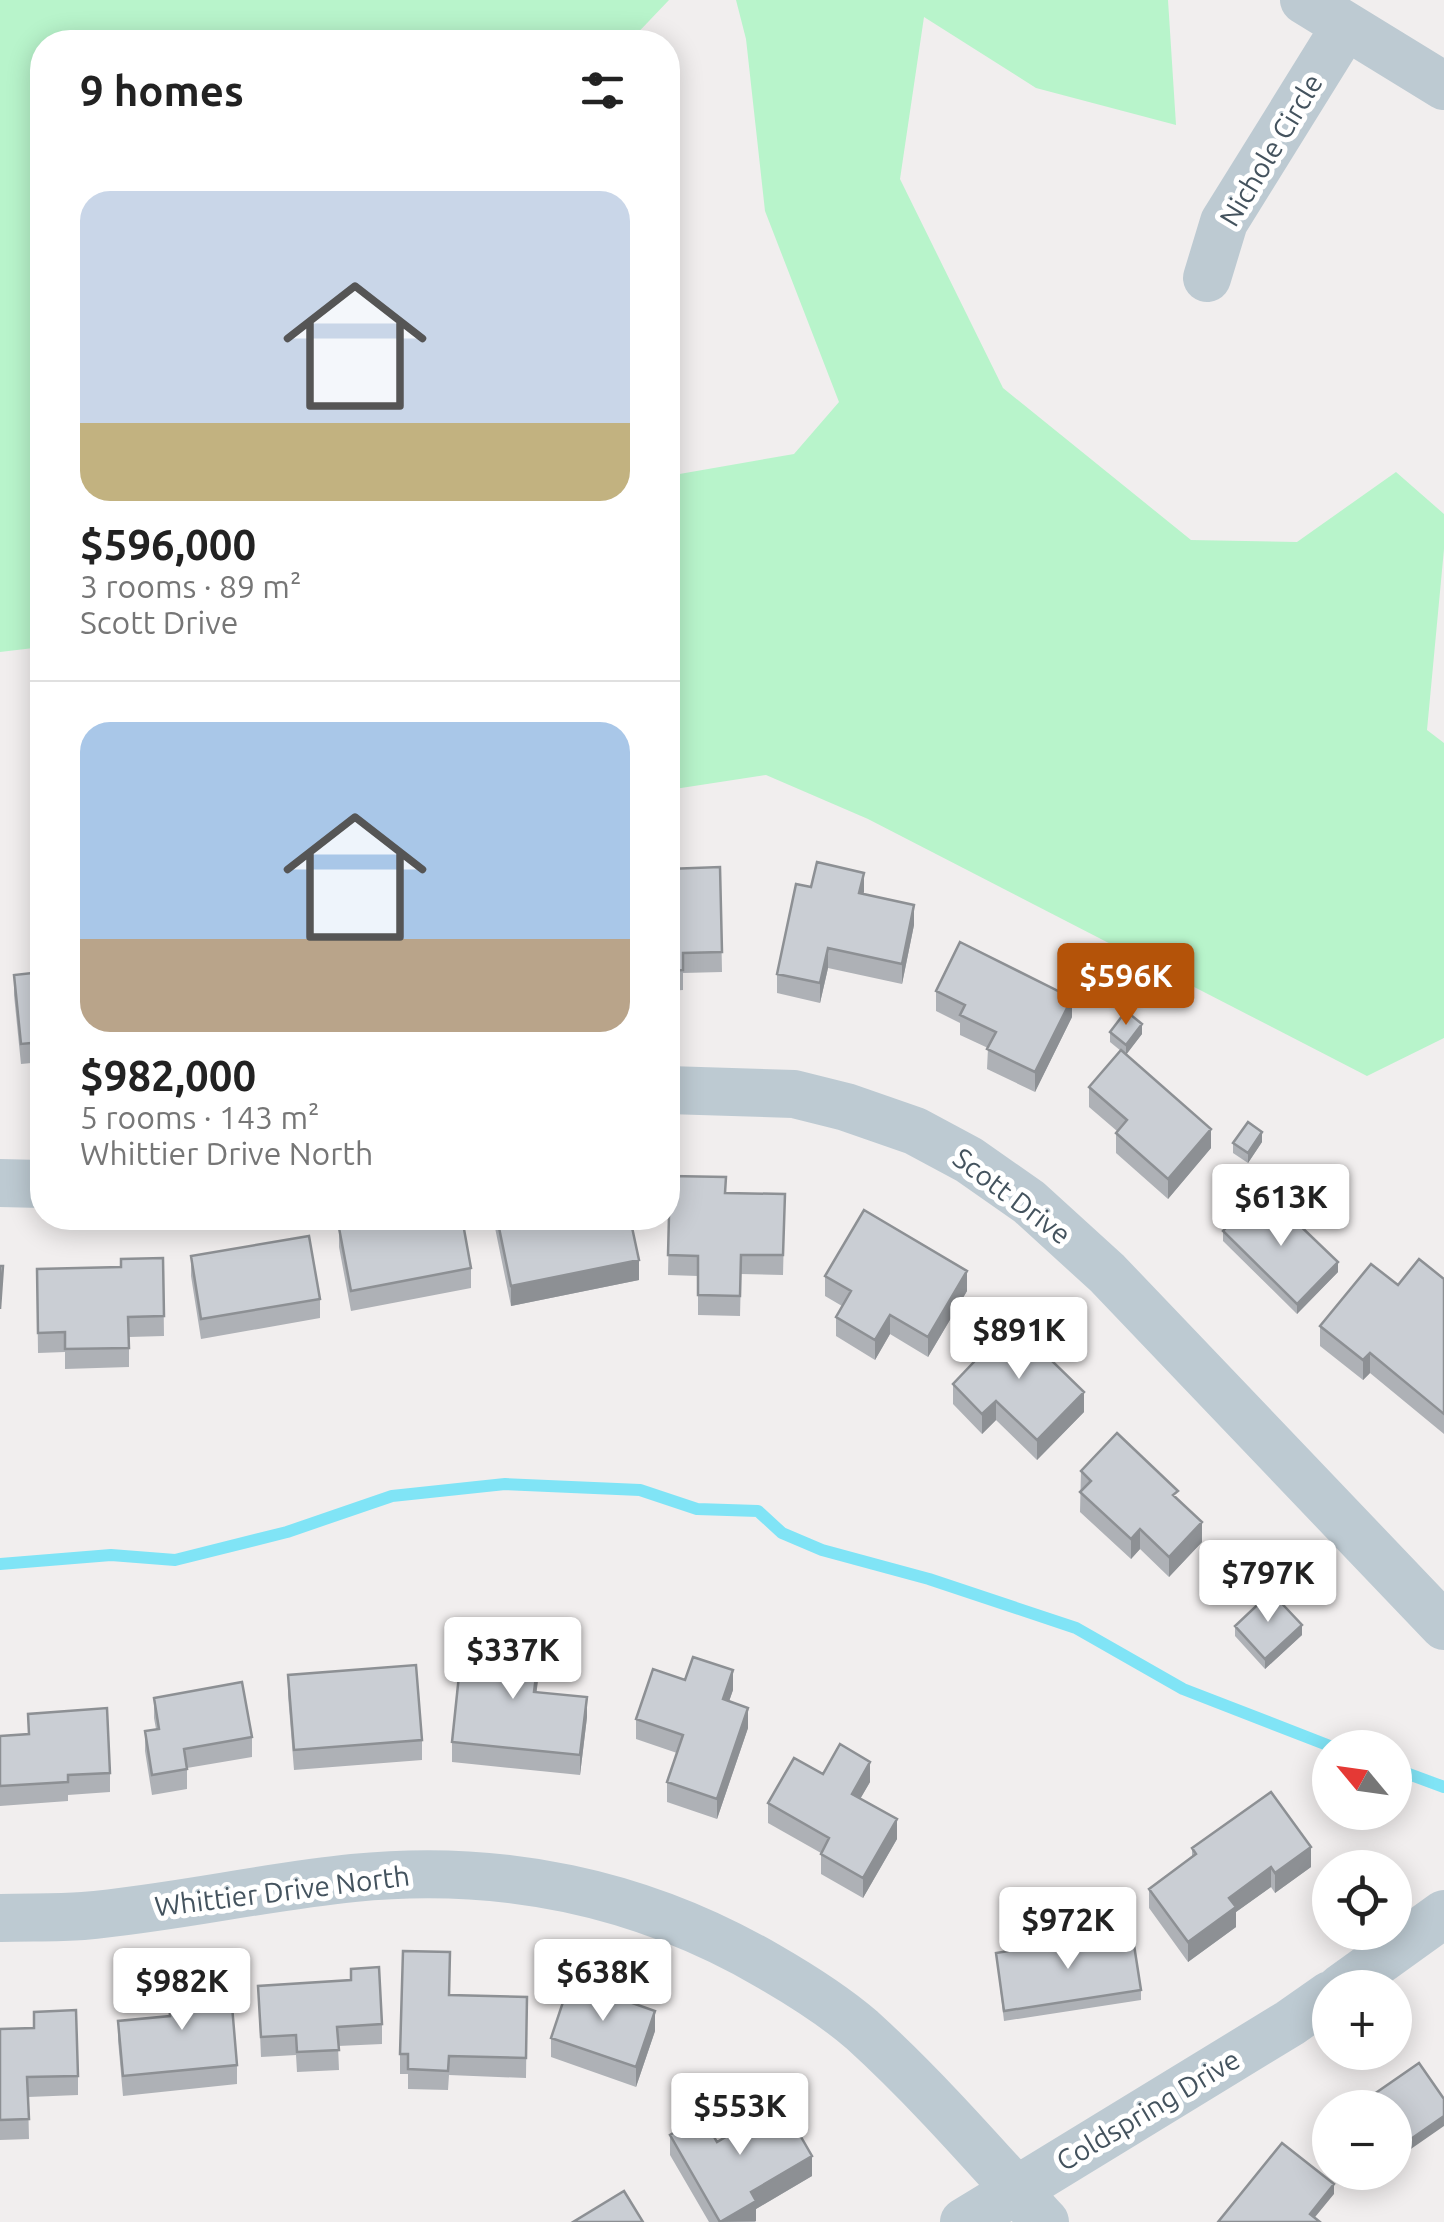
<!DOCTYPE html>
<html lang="en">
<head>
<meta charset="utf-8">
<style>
	:root { --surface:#fff; --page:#f6f6f6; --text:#222; --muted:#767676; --line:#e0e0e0; --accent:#b45309 }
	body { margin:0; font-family:Ubuntu,sans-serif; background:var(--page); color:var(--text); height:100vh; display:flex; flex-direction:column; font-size:38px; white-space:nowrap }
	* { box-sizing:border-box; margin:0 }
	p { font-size:32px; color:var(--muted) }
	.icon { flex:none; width:55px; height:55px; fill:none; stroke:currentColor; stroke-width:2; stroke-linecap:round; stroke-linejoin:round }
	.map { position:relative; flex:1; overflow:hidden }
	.side { position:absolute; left:30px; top:30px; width:650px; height:1200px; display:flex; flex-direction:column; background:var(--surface); border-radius:40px; box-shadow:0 5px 25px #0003 }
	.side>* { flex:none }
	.needle { width:65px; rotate:299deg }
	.buttons { position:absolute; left:1312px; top:1730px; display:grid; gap:20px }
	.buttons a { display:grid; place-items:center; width:100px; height:100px; border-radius:50%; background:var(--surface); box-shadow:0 5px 25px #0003; font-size:50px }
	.price { position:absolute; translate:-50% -85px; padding:0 22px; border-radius:10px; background:#fff; color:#222; font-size:32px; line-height:65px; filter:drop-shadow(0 2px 5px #0008) }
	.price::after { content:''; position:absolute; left:50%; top:60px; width:30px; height:22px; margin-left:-15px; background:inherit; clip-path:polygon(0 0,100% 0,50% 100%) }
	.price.active { background:var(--accent); color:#fff }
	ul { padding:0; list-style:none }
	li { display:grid; align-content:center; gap:20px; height:530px; padding:0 50px }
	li+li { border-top:2px solid var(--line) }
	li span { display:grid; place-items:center; height:310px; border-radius:30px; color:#555 }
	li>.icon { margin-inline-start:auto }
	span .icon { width:180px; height:180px; fill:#fffc; stroke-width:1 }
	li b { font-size:42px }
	h2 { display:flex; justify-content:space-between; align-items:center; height:120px; padding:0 50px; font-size:42px }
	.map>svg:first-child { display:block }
	.green { fill:#b8f4cb }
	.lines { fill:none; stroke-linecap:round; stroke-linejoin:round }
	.stream { stroke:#80e4f6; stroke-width:12 }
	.street { stroke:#bdcad2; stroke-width:48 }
	.wall { fill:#aeb1b6 }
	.shaded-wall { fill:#8d9094 }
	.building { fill:#caced4; stroke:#8d9094; stroke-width:2.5 }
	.labels { text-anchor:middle; stroke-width:10; stroke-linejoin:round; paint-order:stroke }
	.street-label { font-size:28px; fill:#44535e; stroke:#fff }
</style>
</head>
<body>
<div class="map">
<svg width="1444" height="2222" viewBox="0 0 1444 2222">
	<rect width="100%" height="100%" fill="#f1eeee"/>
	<path class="green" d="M0 0H669L629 42H42V647L0 652Z
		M736 0H1168L1176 125 1036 88 924 17 900 179 1003 388 1191 540 1297 542 1396 472 1444 514V549L1427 730 1444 743V1038L1367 1076 868 819 766 775 668 790V476L794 454 839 402 765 211 746 39Z"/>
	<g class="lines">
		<path class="stream" d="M0 1564 111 1555 175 1560 287 1532 392 1496 505 1484 640 1490 697 1509 758 1511 782 1533 822 1550 929 1579 1076 1628 1183 1689 1335 1748
			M1395 1769 1444 1787"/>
		<path class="street" d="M1304 0 1444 86
			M1207 278 1224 222 1345 27
			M668 1090 794 1094 846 1107 915 1131 969 1160 1029 1202 1107 1273 1444 1626
			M0 1183 42 1184
			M0 1918C28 1917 56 1918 83 1916 174 1908 263 1887 353 1878 500 1863 641 1892 768 1966 801 1985 833 2005 862 2030 927 2089 986 2157 1045 2222
			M1341 1988 1444 1914
			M964 2222 1290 2023 1330 1995"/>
	</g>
	<path class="wall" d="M720 867 722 972 683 973V990L668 991V869Z
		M811 887 864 894 914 925 902 984 828 968 820 1003 777 993V974Z
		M42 972V1062L21 1064 14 995V975Z
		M936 991 1072 1017 1035 1092 987 1069 988 1048 960 1035V1023L936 1011Z
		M1110 1032 1142 1034 1126 1054 1211 1148 1168 1199 1116 1153V1133L1117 1131 1089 1107V1087L1121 1051 1110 1042Z
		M1262 1142 1248 1163 1233 1153V1143Z
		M670 1176 726 1193 785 1194 783 1275 741 1274 740 1316 698 1315V1276L668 1275Z
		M493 1218H630L639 1280 511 1306Z
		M415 1220 471 1268V1288L351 1311 339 1247V1228Z
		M1223 1231 1338 1272 1297 1314 1223 1241Z
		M191 1256 320 1299V1318L201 1339 191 1276Z
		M163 1258 164 1336 129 1337V1367L65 1369V1352L38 1353 37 1269 121 1267Z
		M825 1276 967 1291 928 1357 890 1334 875 1360 836 1336V1317L842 1306 825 1296Z
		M1444 1279V1434L1370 1373 1363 1380 1320 1346V1326L1398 1285Z
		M953 1384 1084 1412 1037 1460 996 1420 982 1434 953 1404Z
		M1081 1471 1178 1499 1202 1542 1169 1577 1140 1549 1131 1559 1080 1512Z
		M1235 1626 1302 1635 1265 1669 1235 1636Z
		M540 1665 536 1692 587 1717 580 1775 452 1762V1742Z
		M288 1675 422 1740V1760L294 1770 288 1695Z
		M685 1680 733 1690 729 1701 748 1728 717 1819 667 1802V1782L677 1753 636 1739V1719Z
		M154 1698 252 1737V1757L187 1768V1789L152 1795 145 1751V1731L156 1729 154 1718Z
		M28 1714 110 1773V1792L68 1795V1801L0 1806V1736L28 1734Z
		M823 1774 870 1782 860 1799 897 1839 863 1898 821 1874V1853L768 1823V1803Z
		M1192 1848 1311 1867 1275 1893 1271 1887 1236 1912V1927L1188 1962 1149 1908V1889L1192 1857Z
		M996 1953 1141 1990V2000L1004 2021Z
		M258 1986 382 2024V2044L338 2046 339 2070 297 2072 296 2055 261 2057Z
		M168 1988 237 2065V2084L123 2096 118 2040V2021L169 2016Z
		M450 1995 527 1997 526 2078 449 2075 448 2090 408 2089V2074H400V2054Z
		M0 2029 78 2076V2095L28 2097 29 2139 0 2140Z
		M655 2031 636 2087 551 2057V2038Z
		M670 2135 717 2142 812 2176 756 2209V2221L755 2222H709L670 2155Z"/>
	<path class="shaded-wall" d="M864 873V892L859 913V893Z
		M914 905V925L902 984V964Z
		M828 948V968L820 1003V983Z
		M1072 998V1017L1035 1092V1072Z
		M1142 1024V1034L1126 1055V1045Z
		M1211 1129V1148L1168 1199V1179Z
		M1262 1132V1142L1248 1163V1153Z
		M639 1260V1280L511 1306V1286Z
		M1338 1262V1272L1297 1314V1304Z
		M967 1271V1291L928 1357V1337Z
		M890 1315V1334L875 1360V1340Z
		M1370 1353V1373L1363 1380V1360Z
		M1084 1392V1412L1037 1460V1440Z
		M996 1401V1420L982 1434V1414Z
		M1202 1522V1542L1169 1577V1557Z
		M1140 1529V1549L1131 1559V1539Z
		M1302 1625V1635L1265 1669V1659Z
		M540 1645V1665L534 1712V1692Z
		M733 1670V1690L723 1719V1699Z
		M587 1697V1717L580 1775V1755Z
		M748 1708V1728L717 1819V1799Z
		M870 1762V1782L852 1813V1794Z
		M897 1819V1839L863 1898V1878Z
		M1311 1847V1867L1275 1893V1873Z
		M1271 1867V1887L1236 1912V1927L1188 1962V1942L1229 1898Z
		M655 2011V2031L636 2087V2067Z
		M1444 2116V2126L1395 2160V2150Z
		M812 2156V2176L756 2209V2221L720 2222 751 2192Z
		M1368 2172H1377L1368 2179Z
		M1334 2184V2194L1311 2222 1310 2214Z"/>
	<path class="building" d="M817 862 864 873 859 893 914 905 902 964 828 948 820 983 777 974 796 884 811 887Z
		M720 867 722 952 683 953V970L668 971V869Z
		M960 942 1072 998 1035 1072 987 1049 996 1032 960 1015 965 1005 936 991Z
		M42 972V1042L21 1044 14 975Z
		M1126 1011 1142 1024 1126 1045 1110 1032Z
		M1121 1050 1211 1129 1168 1179 1116 1133 1127 1120 1089 1087Z
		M1248 1122 1262 1132 1248 1153 1233 1143Z
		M670 1176 726 1177 725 1193 785 1194 783 1255H741L740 1296 698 1295V1256L668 1255Z
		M1257 1195 1284 1221 1290 1216 1338 1262 1297 1304 1223 1231Z
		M864 1210 967 1271 928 1337 890 1315 875 1340 836 1317 851 1291 825 1276Z
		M390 1218H415V1220L430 1218H462L471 1268 351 1291 339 1228Z
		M497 1218H630L639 1260 511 1286Z
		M309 1236 320 1299 201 1319 191 1256Z
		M163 1258 164 1316 128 1317 129 1348 65 1349V1332L38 1333 37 1269 121 1267V1259Z
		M1419 1259 1444 1279V1414L1370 1353 1363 1360 1320 1326 1371 1264 1398 1285Z
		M0 1266H3L0 1309Z
		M1012 1322 1084 1392 1037 1440 996 1401 982 1414 953 1384Z
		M1117 1433 1178 1491 1173 1495 1202 1522 1169 1557 1140 1529 1131 1539 1080 1492 1091 1481 1081 1471Z
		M1271 1592 1302 1625 1265 1659 1235 1626Z
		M463 1637 540 1645 534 1692 587 1697 580 1755 452 1742Z
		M693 1657 733 1670 723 1699 748 1708 717 1799 667 1782 683 1735 636 1719 653 1669 685 1680Z
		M416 1665 422 1740 294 1750 288 1675Z
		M242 1682 252 1737 184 1749 187 1769 152 1775 145 1731 159 1729 154 1698Z
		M107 1708 110 1773 68 1775V1782L0 1786V1736L29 1734 28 1714Z
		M840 1744 870 1762 852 1794 897 1819 863 1878 821 1854 829 1838 768 1803 794 1758 823 1774Z
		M1271 1792 1311 1847 1275 1873 1271 1867 1229 1898 1236 1907 1188 1942 1149 1889 1196 1854 1192 1848Z
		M1132 1932 1141 1990 1004 2011 996 1953Z
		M403 1951 450 1952 449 1995 527 1997 526 2058 449 2056 448 2071 408 2069V2054H400Z
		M379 1967 382 2024 337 2027 339 2050 297 2052 296 2035 261 2037 258 1986 351 1980V1969Z
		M570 1981 655 2011 636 2067 551 2038Z
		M230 1982 237 2065 123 2076 118 2021 170 2016 168 1988Z
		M76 2010 78 2076 27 2077 29 2119 0 2120V2029L34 2028V2012Z
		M1419 2063 1444 2099V2116L1395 2150V2108H1354Z
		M782 2104 812 2156 751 2192 756 2201 720 2222 670 2135 702 2116 717 2142Z
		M1282 2143 1334 2184 1310 2214 1320 2222H1218Z
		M624 2191 643 2222H573Z"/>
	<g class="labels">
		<g class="street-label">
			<text transform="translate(1271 150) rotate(-59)" y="10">Nichole Circle</text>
			<text transform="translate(1012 1196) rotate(37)" y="10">Scott Drive</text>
			<text transform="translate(282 1891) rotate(-7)" y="10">Whittier Drive North</text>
			<text transform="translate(1148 2110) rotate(-31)" y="10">Coldspring Drive</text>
		</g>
	</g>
</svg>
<div class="buttons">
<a><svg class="needle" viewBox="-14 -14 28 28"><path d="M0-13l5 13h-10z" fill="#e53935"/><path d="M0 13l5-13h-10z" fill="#767676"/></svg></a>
<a><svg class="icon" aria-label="locate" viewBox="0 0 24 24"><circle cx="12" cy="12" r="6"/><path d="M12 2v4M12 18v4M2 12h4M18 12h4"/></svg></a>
<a>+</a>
<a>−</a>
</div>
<b class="price active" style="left:1126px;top:1028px">$596K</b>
<b class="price" style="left:1281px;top:1249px">$613K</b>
<b class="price" style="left:1019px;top:1382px">$891K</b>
<b class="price" style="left:1268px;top:1625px">$797K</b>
<b class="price" style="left:513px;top:1702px">$337K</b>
<b class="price" style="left:1068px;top:1972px">$972K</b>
<b class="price" style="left:603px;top:2024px">$638K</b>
<b class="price" style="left:182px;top:2033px">$982K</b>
<b class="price" style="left:740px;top:2158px">$553K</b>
<section class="side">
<h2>9 homes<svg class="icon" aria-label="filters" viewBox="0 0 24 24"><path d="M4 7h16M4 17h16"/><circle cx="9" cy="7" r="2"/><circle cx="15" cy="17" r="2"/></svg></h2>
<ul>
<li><span style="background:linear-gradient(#c9d6e8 75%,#c2b280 0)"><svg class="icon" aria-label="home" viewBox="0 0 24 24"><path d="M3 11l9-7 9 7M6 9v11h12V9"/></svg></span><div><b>$596,000</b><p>3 rooms · 89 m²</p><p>Scott Drive</p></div></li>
<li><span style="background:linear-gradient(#a9c7e8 70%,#b9a48a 0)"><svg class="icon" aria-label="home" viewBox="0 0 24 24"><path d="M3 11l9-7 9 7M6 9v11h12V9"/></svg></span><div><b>$982,000</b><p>5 rooms · 143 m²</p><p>Whittier Drive North</p></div></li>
</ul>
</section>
</div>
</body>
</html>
